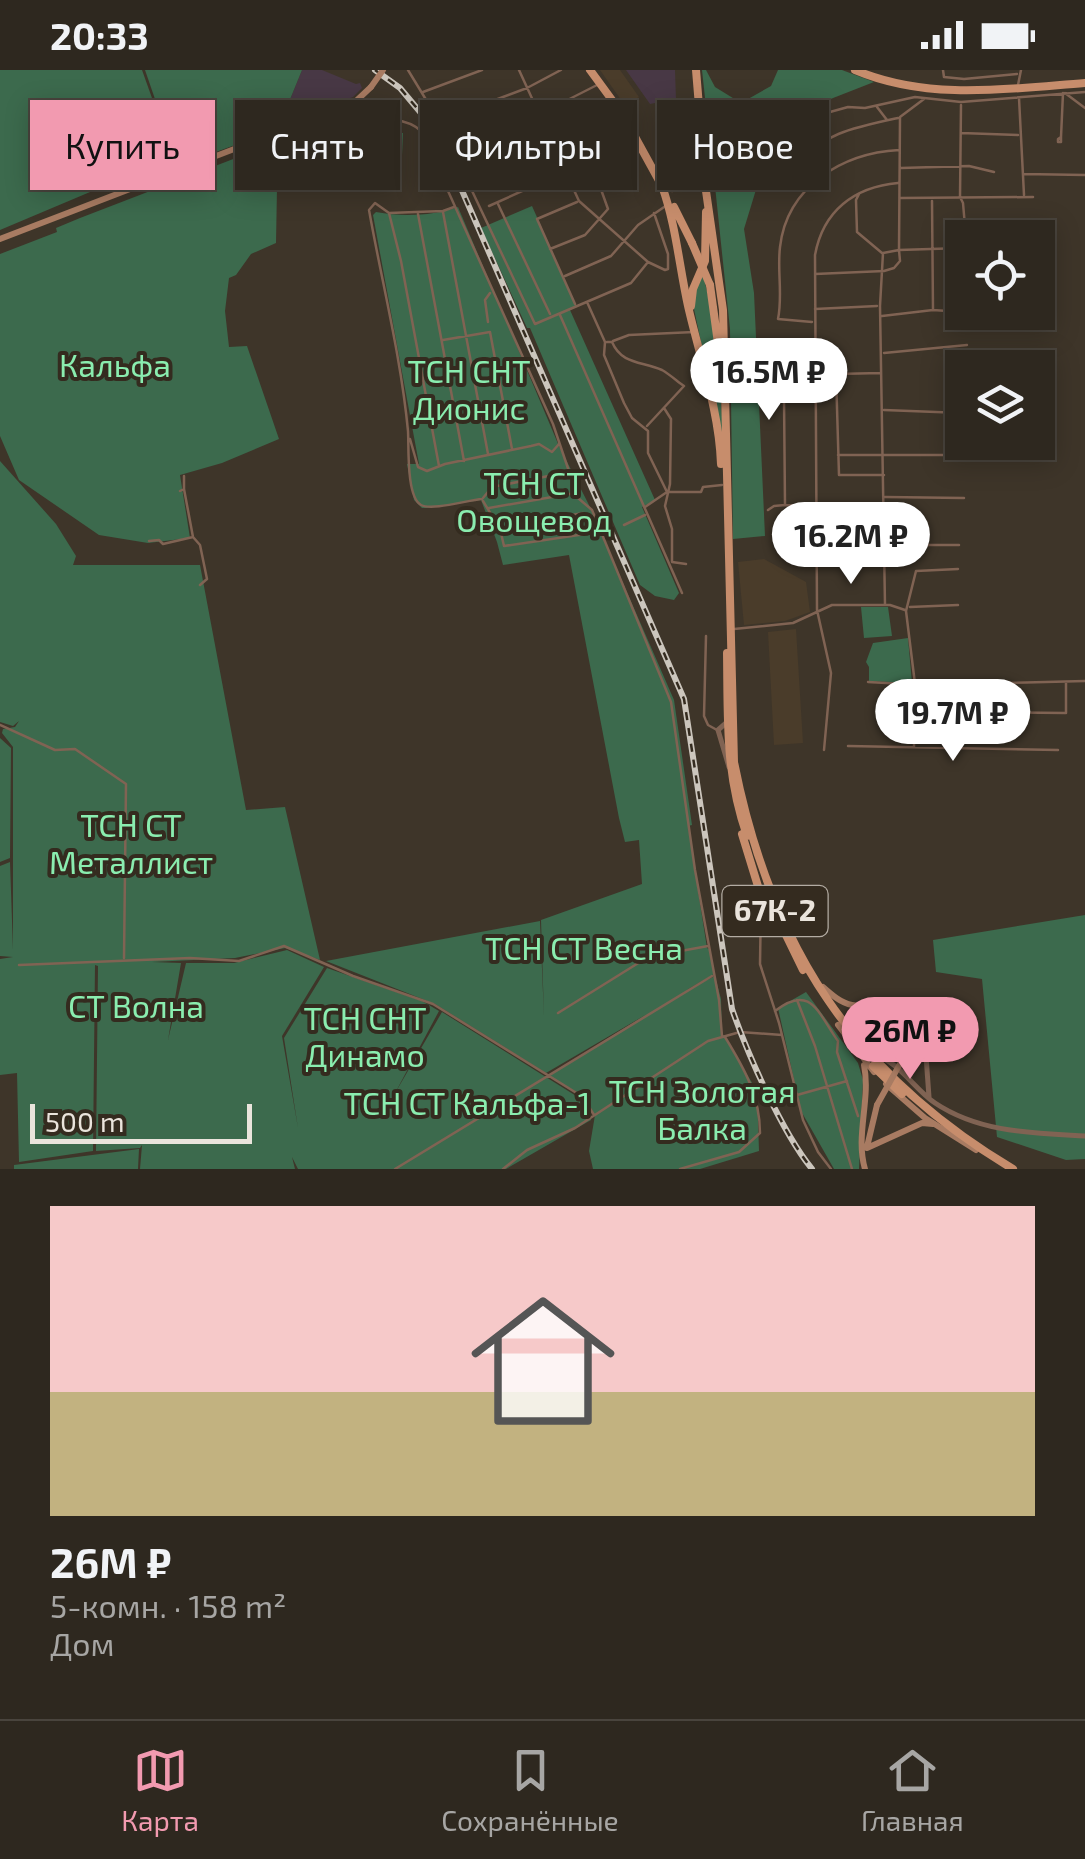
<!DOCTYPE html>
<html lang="ru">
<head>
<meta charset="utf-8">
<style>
	:root { --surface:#2e281f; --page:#363028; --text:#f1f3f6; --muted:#a7a6a4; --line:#49443d; --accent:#f29ab0 }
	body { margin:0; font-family:"Exo 2",sans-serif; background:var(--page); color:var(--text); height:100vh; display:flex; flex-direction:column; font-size:38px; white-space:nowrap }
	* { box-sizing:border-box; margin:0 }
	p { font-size:32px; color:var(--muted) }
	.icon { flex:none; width:55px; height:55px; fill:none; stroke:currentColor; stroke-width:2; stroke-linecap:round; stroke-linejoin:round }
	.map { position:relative; height:1099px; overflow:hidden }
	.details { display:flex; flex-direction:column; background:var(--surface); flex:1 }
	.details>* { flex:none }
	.hud { position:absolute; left:30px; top:30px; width:1025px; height:90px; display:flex; gap:20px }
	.controls { position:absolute; left:945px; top:150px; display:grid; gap:20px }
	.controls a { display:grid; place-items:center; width:110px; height:110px; border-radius:0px; background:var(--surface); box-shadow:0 5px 25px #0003,0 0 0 2px var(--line); font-size:50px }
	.scale { position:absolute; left:30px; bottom:25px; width:222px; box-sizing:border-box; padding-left:10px; border:5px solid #eae4dc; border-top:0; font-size:28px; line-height:35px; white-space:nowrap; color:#eae4dc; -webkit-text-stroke:8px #342b1f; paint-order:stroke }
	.price { position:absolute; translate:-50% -85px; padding:0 22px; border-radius:35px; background:#fff; color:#222; font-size:32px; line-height:65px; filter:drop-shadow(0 2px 5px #0008) }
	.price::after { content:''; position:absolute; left:50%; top:60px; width:30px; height:22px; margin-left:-15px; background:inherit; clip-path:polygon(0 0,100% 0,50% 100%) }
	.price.current { background:var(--accent); color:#111 }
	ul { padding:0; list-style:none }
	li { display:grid; align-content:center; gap:20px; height:530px; padding:0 50px }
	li+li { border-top:2px solid var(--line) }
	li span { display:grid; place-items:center; height:310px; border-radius:0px; color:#555 }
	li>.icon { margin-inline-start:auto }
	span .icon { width:180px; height:180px; fill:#fffc; stroke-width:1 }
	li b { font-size:42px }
	.chip { padding:0 35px; border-radius:0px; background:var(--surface); box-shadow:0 5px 25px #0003,0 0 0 2px var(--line); font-size:35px; line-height:90px }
	.chip.current { background:var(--accent); color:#111 }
	.status { display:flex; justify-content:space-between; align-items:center; height:70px; padding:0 50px; background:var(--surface); direction:ltr }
	.status svg { height:28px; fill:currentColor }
	.menu { display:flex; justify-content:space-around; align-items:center; height:140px; border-top:2px solid var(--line); background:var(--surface); font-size:28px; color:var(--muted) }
	.menu a { display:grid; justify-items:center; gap:5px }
	.menu .current { color:var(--accent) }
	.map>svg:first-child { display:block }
	.commercial { fill:#483845 }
	.built { fill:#4a3c2a }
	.green { fill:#3c6a4d }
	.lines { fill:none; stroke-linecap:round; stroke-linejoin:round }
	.minor { stroke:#806353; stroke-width:2.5 }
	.tertiary { stroke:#806353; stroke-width:5 }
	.secondary { stroke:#a87b62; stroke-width:6 }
	.primary { stroke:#c78d6c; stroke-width:8 }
	.rail-casing { stroke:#ccc6bd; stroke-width:6 }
	.rail { stroke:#342b1f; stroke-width:2.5; stroke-dasharray:8; stroke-linecap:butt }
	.secondary-bridge { stroke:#a87b62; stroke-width:6 }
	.primary-bridge { stroke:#c78d6c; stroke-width:8 }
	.labels { text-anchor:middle; stroke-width:8; stroke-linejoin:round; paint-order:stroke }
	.shield { fill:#342b1f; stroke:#b3aca3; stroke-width:2.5 }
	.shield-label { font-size:30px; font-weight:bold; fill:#eae4dc }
	.park-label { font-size:32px; fill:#8aedaf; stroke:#342b1f }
</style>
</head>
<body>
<div class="status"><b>20:33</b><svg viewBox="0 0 49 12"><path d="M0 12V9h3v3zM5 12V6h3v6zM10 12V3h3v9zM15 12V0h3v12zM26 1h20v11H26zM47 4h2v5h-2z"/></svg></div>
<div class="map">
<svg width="1085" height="1099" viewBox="0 0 1085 1099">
	<rect width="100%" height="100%" fill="#3e3529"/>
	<path class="commercial" d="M302 0H322L356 14 360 13 362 18 353 27 280 54Z
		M626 0H675L676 29 650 34Z"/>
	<path class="built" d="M600 0H620L639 27 626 37Z
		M764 489 806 512 810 542 785 551 744 555 738 492Z
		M796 559 803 673 774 675 768 562Z"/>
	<path class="green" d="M0 0H142L173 87 0 160Z
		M145 0H302L280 54 265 64 178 96Z
		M702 0H706L715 17 741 33 771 16 778 0H842L874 12 828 30 762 100 744 159 754 223 765 466 733 469 730 259 711 78 723 71 718 44 706 37Z
		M358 60 403 63 401 108 355 105Z
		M298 64 277 118 276 173 251 184 236 205 229 208 225 241 229 277 247 276 279 369 222 393 180 405 190 468 148 473 99 465 19 410 0 366V184L57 162 56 158 80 148Z
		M532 136 577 237 570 240 655 430 642 437 679 523 674 530 655 526 640 515 530 258H527L481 158Z
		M458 137 559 376 589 435 674 630 692 755 688 756 707 878 709 879 714 904 685 921 715 906 721 929 722 963 757 1021 759 1081 700 1099H593L589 1081 595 1045 584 1026 548 1006 647 944 546 1003 435 934 326 891 540 851 544 947 541 850 642 814 639 770 625 772 619 748 569 485 503 495 497 472 481 430 427 438H422L414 430 407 394H419L373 145 376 142C403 147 432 146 458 137Z
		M703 204 717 265 724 379 694 239 695 222Z
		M0 391 56 454 76 486 73 495H200L246 740 285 737 320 890 285 878 235 888 152 892 181 893 168 970 186 893H234L287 880 324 897 282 966 298 1058 284 968 327 898 422 931 439 941 394 1025 442 942 581 1029 591 1044V1050L506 1099H298L292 1087 295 1099H140L142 1075 140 1078 96 1081 98 896 95 895 93 1081 19 1092 17 1003 0 1005V889L13 887 0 886V796L10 792 13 880V677L2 663 3 659 15 657 19 651 13 656 0 652Z
		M860 436H883L885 467H862L861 461H839V439Z
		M861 537H888L892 566 864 568Z
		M908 568 912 613 869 611V597L866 592 873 573Z
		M0 668 11 678 10 788 0 792Z
		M1085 845V1089L1066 1090 997 1067 982 909 936 902 933 870Z
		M806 922 858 993 863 1010 859 1099H834L801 1041 778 938Z
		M868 963a20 20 0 1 1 40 0a20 20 0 1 1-40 0Z
		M139 1079 138 1099H14V1095Z"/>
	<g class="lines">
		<path class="minor" d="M408 0 439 51 535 254 631 213 648 192
			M519 0 579 131 648 192 665 200 668 199V184L654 143
			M943 0 944 7 964 9 1017 4
			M1018 15 1021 0
			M423 22 482 0
			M1065 23 1085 38
			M1019 28 1024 125
			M924 29 900 47 899 180 962 178
			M961 35 960 127 963 133 966 168
			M877 37 887 50
			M339 41 346 50C370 50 403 44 421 61L553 354 578 428 592 440 671 632 695 800 719 930 722 966
			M439 51 527 18 561 0
			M961 63 1018 65
			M1061 67 1063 23
			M1061 67V72H1058V69Z
			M452 79 538 45 599 14
			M783 82 830 42 848 37 865 38 915 27 961 32 1085 22
			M662 86 676 97 686 115H689L693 110 691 80 701 75
			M789 98C825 63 851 58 898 48
			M901 98 969 96 994 102
			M1023 104 1085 105
			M466 108 553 74 618 41
			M672 121 664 103 674 98
			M859 124 856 130 857 162 882 183
			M900 128 1033 127
			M932 131 933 240
			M498 134 550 244
			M489 136 636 70
			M454 137 443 141 389 143 375 133 369 140C382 213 401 287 408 361 409 375 406 427 421 435 432 441 468 430 482 429
			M443 142 488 384
			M389 143 401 191 439 396
			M418 144 464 391
			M550 179 585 165 608 139 598 111 635 94 627 73
			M815 204 884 201 894 198 900 191 899 180 883 183 880 236 885 535
			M565 206 611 186 638 155 667 135
			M587 232 605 272 604 285 624 333 632 348 648 361V383L667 422
			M575 234 537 149 577 132
			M815 239 877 236
			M966 242H967
			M560 245 682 523
			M882 246 933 240 962 242
			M488 252 485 230 490 223
			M812 252 778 249C783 225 777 201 780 177 787 116 843 83 899 80
			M443 270 490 262 512 379
			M613 271 629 265 694 262
			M607 272H612C622 295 642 291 662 300 669 304 677 311 684 316L647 356
			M884 283 967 275
			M881 303 836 304 839 405H884
			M664 338 671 349 670 414 665 436 672 459V492L686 494
			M884 340 962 343
			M410 369 418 397 427 401 445 394 531 376 539 374 552 382 559 374
			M838 385H961
			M184 419 193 467
			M180 421 184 419V406
			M885 427 964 428
			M483 428 492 417 559 404 572 408
			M483 431 500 459 504 476 599 462
			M785 435 784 328 812 327
			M645 437 667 422H701L703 417 722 415
			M489 438 575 423
			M768 440 774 436 785 435 856 437
			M624 455 645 445
			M501 459 583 443
			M149 471 159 470 163 474 193 467 200 475 207 509 200 515
			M886 475H959
			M910 537 958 535
			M734 559 793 553 832 535H890L905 540
			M706 566 704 646 708 655 717 660
			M868 612 922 615 1085 611
			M962 615V642
			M943 642 1066 643V613
			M0 655 55 680 75 679 126 714 124 888
			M848 676 1058 680
			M914 677 915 614 906 541 916 501 958 499
			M824 680 831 603 817 540 815 185C823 141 854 117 898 113
			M761 830 760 894 779 953 803 1050 818 1082 831 1099
			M19 895 190 888 239 891 284 876 353 906 433 934 583 1027 594 1045
			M797 930 815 976 852 1099
			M775 941C811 913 818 943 838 971L837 982 858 1046
			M558 943 648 887 708 876
			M797 1025 847 1011
			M395 1099 712 906
			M503 1099 527 1080 575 1058 708 971 740 962 782 965
			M680 1099 739 1082 760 1063C760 1026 744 998 725 967"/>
		<path class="tertiary" d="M726 653 718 660 729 697
			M910 973 926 986 929 1027
			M874 985C899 991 914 1019 935 1033 980 1063 1033 1063 1085 1066"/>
		<path class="secondary" d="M0 169 354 33 371 17
			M823 917C832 925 841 933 852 935 877 940 901 927 912 957L905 985
			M838 955 874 1002
			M864 995C871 1029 855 1066 865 1099
			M886 1014 925 1048 976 1080
			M867 1077 877 1035
			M867 1078 922 1053 933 1054"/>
		<path class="primary" d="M590 0 623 45 662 116
			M696 0 706 121 723 240 734 692C770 875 852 1003 1013 1099
			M855 0C928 31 1008 19 1085 13
			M662 116C676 155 679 195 688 236 700 289 719 339 721 394
			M674 137 692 173
			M710 215 720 288
			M691 236 693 219 705 191 706 142
			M727 583C728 650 725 702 747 766
			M742 764 761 826
			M785 863 803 900
			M867 977 860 961 863 949 884 935
			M873 996 902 1024"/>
		<g class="rail-casing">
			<path id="rail" d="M375 0 400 18 436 61 684 629 732 939C748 985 782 1062 812 1099"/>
		</g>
		<use href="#rail" class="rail"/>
		<path class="secondary-bridge" d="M371 17 383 0
			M877 1035 905 985"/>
		<path class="primary-bridge" d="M692 173 710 215"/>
	</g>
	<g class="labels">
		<rect class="shield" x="722.5" y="816" width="105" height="50" rx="8"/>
		<g class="shield-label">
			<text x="775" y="851">67К-2</text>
		</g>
		<g class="park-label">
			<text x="115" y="307">Кальфа</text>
			<text x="469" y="313">ТСН СНТ<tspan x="469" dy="37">Дионис</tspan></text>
			<text x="534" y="425">ТСН СТ<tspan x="534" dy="37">Овощевод</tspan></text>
			<text x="131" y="767">ТСН СТ<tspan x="131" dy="37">Металлист</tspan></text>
			<text x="584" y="890">ТСН СТ Весна</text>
			<text x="136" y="948">СТ Волна</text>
			<text x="365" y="960">ТСН СНТ<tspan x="365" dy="37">Динамо</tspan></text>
			<text x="702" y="1033">ТСН Золотая<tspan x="702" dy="37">Балка</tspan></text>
			<text x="467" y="1045">ТСН СТ Кальфа-1</text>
		</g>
	</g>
</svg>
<div class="controls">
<a><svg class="icon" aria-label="locate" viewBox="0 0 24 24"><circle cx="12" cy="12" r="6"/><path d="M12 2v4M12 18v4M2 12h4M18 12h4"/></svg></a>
<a><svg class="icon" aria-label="layers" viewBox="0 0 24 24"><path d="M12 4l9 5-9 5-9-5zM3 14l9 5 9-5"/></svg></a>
</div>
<div class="scale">500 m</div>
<b class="price" style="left:769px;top:353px">16.5M ₽</b>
<b class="price" style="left:851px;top:517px">16.2M ₽</b>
<b class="price" style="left:953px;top:694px">19.7M ₽</b>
<b class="price current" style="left:910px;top:1012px">26M ₽</b>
<div class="hud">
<a class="chip current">Купить</a>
<a class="chip">Снять</a>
<a class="chip">Фильтры</a>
<a class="chip">Новое</a>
</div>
</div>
<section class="details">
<ul>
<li><span style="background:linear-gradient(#f6c9c9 60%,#c2b280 0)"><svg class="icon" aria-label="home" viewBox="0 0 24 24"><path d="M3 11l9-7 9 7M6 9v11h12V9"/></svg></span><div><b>26M ₽</b><p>5-комн. · 158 m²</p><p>Дом</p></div></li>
</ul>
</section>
<nav class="menu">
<a class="current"><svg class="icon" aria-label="map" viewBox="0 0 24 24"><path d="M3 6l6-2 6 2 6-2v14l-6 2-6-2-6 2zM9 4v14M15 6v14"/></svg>Карта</a>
<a><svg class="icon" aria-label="saved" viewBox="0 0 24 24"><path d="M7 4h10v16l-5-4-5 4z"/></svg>Сохранённые</a>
<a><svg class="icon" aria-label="home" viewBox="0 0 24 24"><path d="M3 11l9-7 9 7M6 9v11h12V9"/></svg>Главная</a>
</nav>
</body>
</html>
